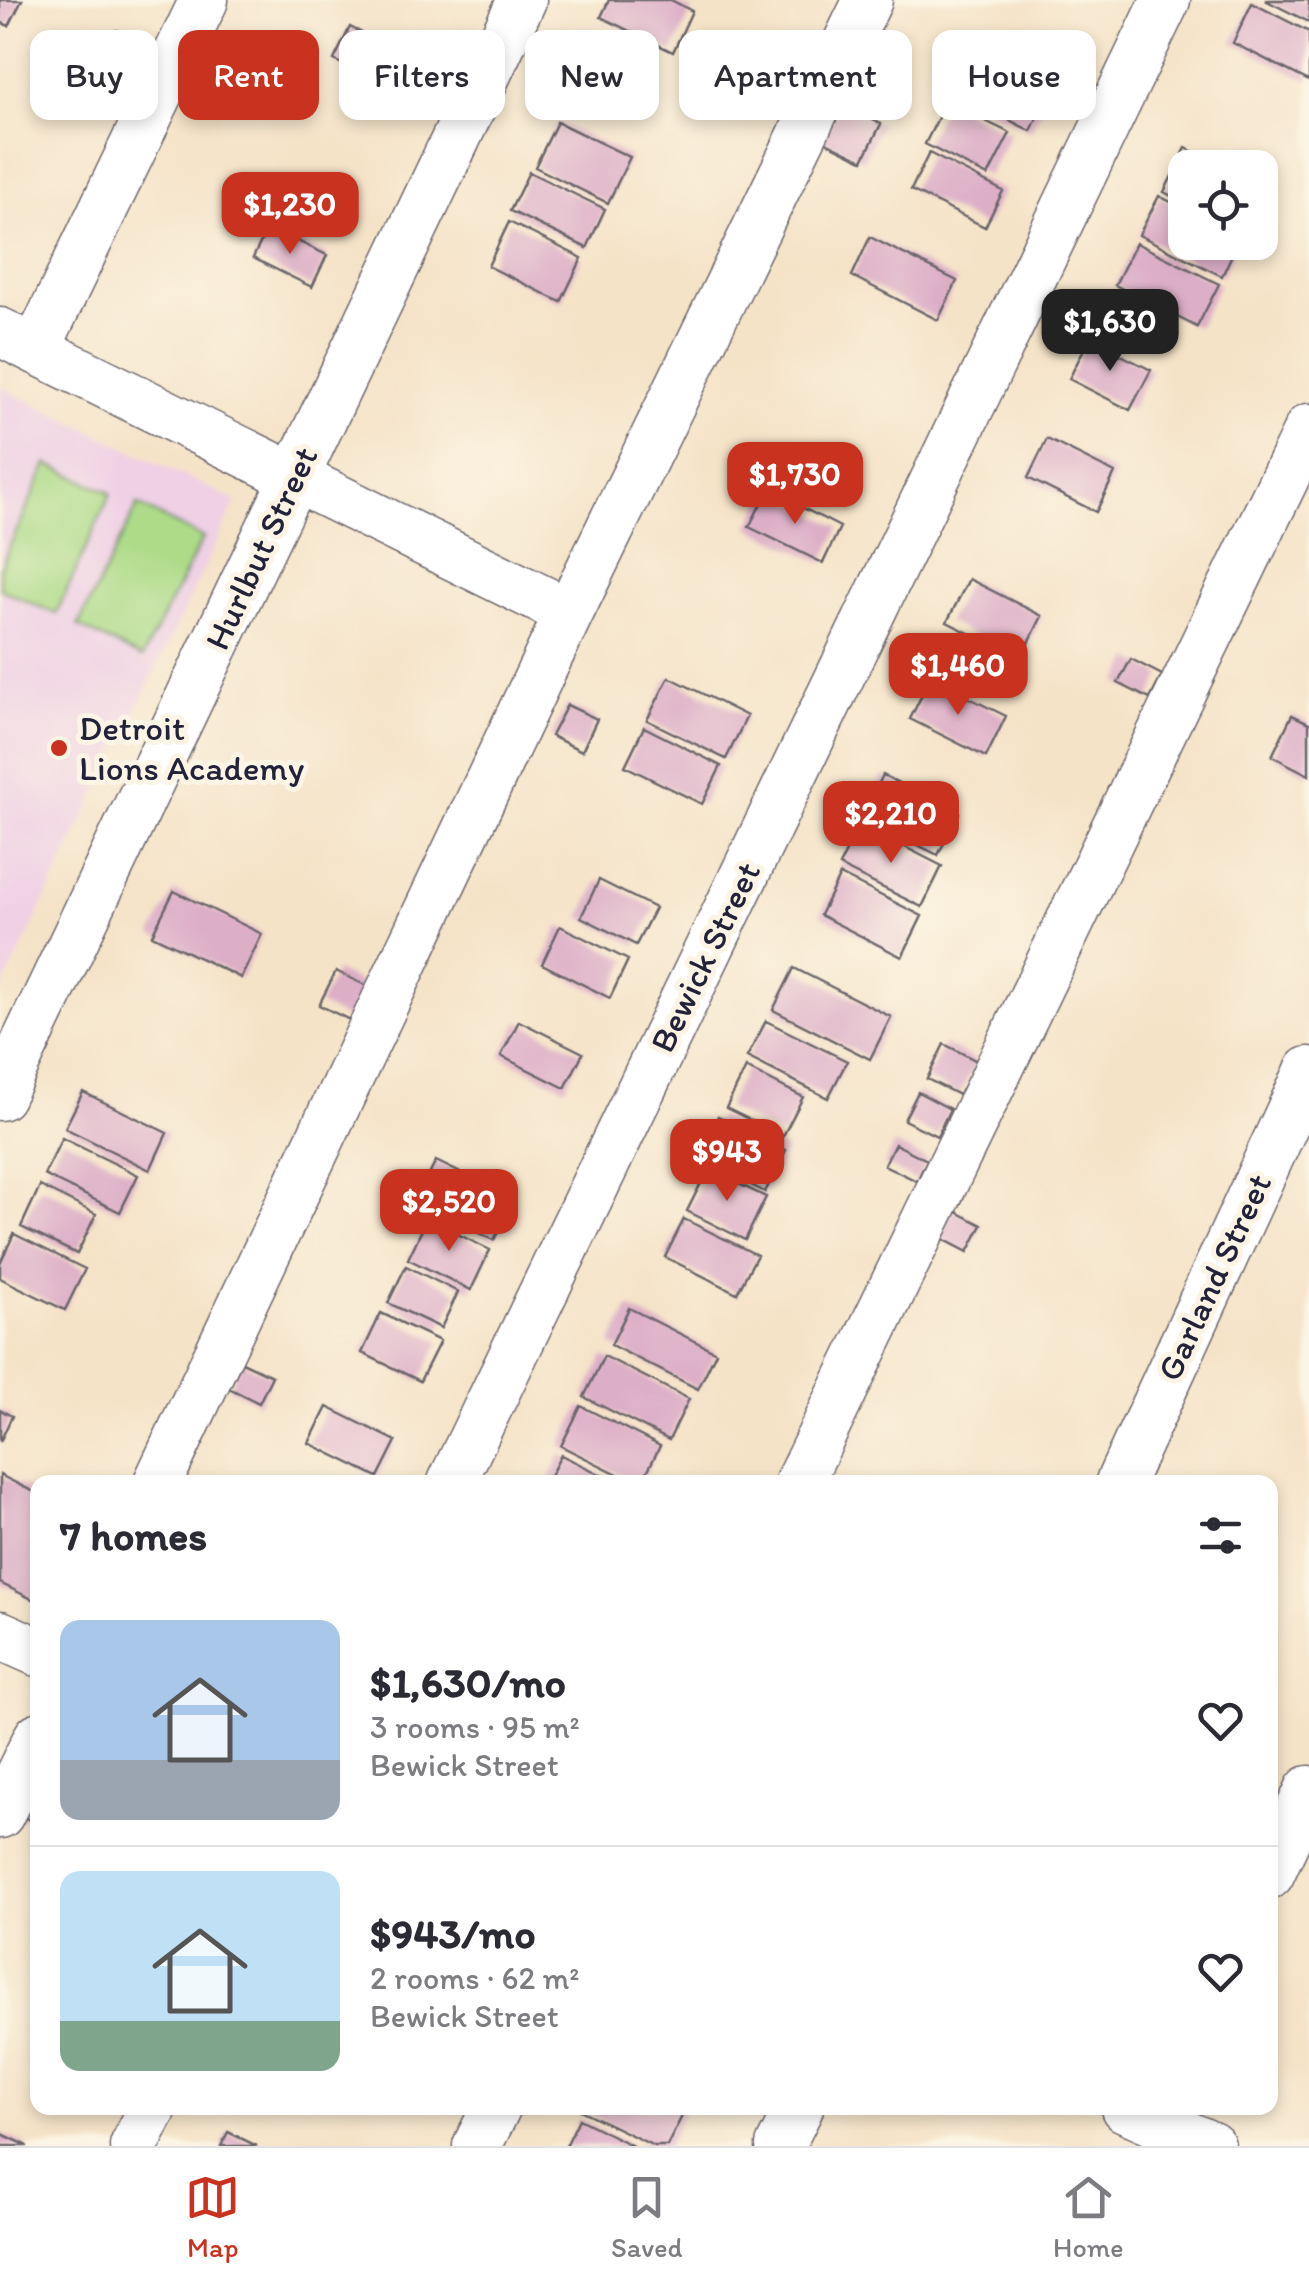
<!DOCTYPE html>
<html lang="en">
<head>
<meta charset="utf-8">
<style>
	:root { --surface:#fff; --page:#f7f7f7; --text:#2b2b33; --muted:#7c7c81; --line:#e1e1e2; --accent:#c8321e }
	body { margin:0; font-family:Itim,sans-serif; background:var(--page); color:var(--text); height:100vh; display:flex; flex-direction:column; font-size:38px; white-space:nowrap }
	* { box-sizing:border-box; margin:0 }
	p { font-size:32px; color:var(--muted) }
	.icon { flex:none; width:55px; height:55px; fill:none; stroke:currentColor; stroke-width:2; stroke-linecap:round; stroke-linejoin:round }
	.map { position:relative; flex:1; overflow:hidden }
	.sheet { position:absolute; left:30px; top:1475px; width:1248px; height:640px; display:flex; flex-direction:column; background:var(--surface); border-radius:20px; box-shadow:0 5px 15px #0003 }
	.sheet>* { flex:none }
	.banner { position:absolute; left:30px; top:30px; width:1250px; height:90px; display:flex; gap:20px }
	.buttons { position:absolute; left:1168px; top:150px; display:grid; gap:20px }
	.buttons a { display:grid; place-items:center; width:110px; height:110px; border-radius:20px; background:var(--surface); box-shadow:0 5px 15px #0003; font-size:50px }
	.price { position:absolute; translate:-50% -85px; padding:0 22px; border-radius:20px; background:var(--accent); color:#fff; font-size:32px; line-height:65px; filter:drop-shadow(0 2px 5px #0008) }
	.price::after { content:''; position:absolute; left:50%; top:60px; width:30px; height:22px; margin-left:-15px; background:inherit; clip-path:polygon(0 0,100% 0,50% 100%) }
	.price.selected { background:#222; color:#fff }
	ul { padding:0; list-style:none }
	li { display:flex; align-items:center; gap:30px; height:250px; padding:0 30px }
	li+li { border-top:2px solid var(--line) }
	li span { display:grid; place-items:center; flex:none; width:280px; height:200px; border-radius:20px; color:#555 }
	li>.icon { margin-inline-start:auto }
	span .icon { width:120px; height:120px; fill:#fffc; stroke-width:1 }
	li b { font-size:42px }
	h2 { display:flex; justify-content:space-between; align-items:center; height:120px; padding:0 30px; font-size:42px }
	.tag { padding:0 35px; border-radius:20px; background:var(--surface); box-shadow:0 5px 15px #0003; font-size:35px; line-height:90px }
	.tag.selected { background:var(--accent); color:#fff }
	.dock { display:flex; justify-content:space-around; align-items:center; height:140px; border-top:2px solid var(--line); background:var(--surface); font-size:28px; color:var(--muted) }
	.dock a { display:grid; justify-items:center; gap:5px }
	.dock .selected { color:var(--accent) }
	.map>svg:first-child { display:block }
	.built { fill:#efd0e5 }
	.green { fill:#addb88; stroke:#687e62; stroke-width:2.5 }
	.building { fill:#ddafc7 }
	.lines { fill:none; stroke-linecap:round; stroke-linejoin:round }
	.minor-casing { stroke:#6c666c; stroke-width:51 }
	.minor { stroke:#fff; stroke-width:48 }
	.poi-dot { fill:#c8321e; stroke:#fcf5e5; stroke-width:4 }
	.labels { text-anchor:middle; stroke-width:10; stroke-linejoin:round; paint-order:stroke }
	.street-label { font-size:35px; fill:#22223b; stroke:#fcf5e5 }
	.poi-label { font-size:35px; fill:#22223b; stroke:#fcf5e5; text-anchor:start }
</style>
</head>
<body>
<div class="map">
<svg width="1309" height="2146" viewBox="0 0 1309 2146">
	<rect width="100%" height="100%" fill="#fcf5e5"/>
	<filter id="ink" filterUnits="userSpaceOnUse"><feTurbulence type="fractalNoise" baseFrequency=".01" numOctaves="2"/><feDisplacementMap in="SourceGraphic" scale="20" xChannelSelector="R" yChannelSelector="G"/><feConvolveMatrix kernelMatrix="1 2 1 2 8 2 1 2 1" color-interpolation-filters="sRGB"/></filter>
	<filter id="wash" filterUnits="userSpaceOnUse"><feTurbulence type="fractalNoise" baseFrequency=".0048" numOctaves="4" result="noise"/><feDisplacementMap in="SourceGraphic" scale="40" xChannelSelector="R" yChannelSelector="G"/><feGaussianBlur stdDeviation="2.25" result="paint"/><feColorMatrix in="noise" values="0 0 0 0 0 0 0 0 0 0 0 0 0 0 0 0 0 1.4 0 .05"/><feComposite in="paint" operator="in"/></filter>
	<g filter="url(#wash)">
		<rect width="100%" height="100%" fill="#f5e3c8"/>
		<path class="built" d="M0 387 236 501 0 994Z"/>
		<path class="green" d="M47 464 111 493 56 614 0 589V568Z
			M138 505 203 538 142 658 78 626Z"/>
		<g id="blocks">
			<path class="building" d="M0 0H22L9 26 0 22Z
				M609 0H671L692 11 673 52 601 17Z
				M1265 0H1309V22Z
				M1252 3 1309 32V81L1233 43Z
				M350 27 411 57 395 90 334 60Z
				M117 30 155 49 136 87 98 68Z
				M978 54 1050 90 1031 131 958 94Z
				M946 102 1010 133 988 176 925 144Z
				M840 104 881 124 863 160 822 140Z
				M557 122 630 157 608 203 535 167Z
				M1186 148 1224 168H1185V203L1164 192Z
				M929 153 1003 191 985 227 911 190Z
				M529 172 605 209 587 248 510 211Z
				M1159 196 1185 209V242H1238L1222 276 1139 235Z
				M509 222 582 258 561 302 488 266Z
				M268 227 327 255 312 287 253 258Z
				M870 237 957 281 938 320 852 276Z
				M1136 243 1219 284 1197 327 1115 285Z
				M1089 339 1151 370 1130 410 1069 379Z
				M1047 439 1115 473 1096 512 1028 478Z
				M768 490 840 527 823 563 749 527Z
				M969 579 1042 616 1021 659 947 622Z
				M1131 659 1162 675 1150 699 1118 683Z
				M669 677 747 716 726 759 647 720Z
				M930 679 1006 716 986 757 910 719Z
				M567 705 597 719 582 751 551 736Z
				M1292 715 1309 723V775L1272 756Z
				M644 727 721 766 702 804 625 766Z
				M883 775 959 813 938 855 862 817Z
				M860 824 942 866 922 907 839 866Z
				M840 875 922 916 902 957 820 915Z
				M599 880 655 908 636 945 581 917Z
				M174 891 262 934 241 978 152 935Z
				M560 926 628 960 610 998 542 964Z
				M794 968 891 1017 870 1059 773 1010Z
				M336 971 375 990 358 1024 319 1005Z
				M519 1021 583 1053 565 1088 501 1056Z
				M766 1021 847 1061 828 1098 747 1057Z
				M944 1044 977 1061 959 1095 927 1079Z
				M746 1068 803 1097 783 1136 726 1108Z
				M83 1092 167 1133 150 1170 65 1128Z
				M918 1092 950 1109 937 1136 904 1120Z
				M718 1116 786 1150 765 1192 697 1158Z
				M62 1138 138 1175 120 1212 44 1175Z
				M895 1144 927 1160 917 1181 884 1165Z
				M436 1161 514 1199 494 1240 416 1202Z
				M708 1169 766 1197 745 1240 687 1211Z
				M40 1186 96 1214 77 1254 21 1227Z
				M951 1209 982 1225 968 1252 937 1236Z
				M427 1219 490 1250 471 1290 408 1259Z
				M684 1219 757 1255 737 1293 665 1257Z
				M14 1234 85 1269 65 1310 0 1278V1263Z
				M406 1266 458 1292 441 1328 388 1303Z
				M629 1308 716 1352 698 1389 611 1345Z
				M381 1313 440 1341 420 1381 362 1353Z
				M604 1356 689 1399 669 1440 584 1397Z
				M242 1362 272 1376 259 1403 229 1388Z
				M581 1406 660 1446 642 1482H634L561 1446Z
				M327 1407 396 1441 378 1477 309 1443Z
				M0 1410 12 1416 0 1442Z
				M561 1455 616 1482H547Z
				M0 1475 38 1494V1602L0 1583Z
				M38 1783V1824L17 1814Z
				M576 2108H674L684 2112 667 2146H654Z
				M579 2119 633 2146H566Z
				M228 2132 257 2146H221Z
				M0 2133 28 2146H0Z"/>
		</g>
	</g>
	<g filter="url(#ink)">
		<use href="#blocks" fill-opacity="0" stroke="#6c666c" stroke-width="2.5"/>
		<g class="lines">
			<g class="minor-casing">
				<path id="minor" d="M0 332 569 613
					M36 349 204 0
					M0 1096 522 0
					M158 1482 569 613 868 0
					M452 1482 1166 0
					M799 1482 1309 428
					M1120 1482 1309 1071
					M0 1635 38 1652
					M0 1814 38 1737
					M1270 1874 1309 1790
					M1125 2108 1211 2146
					M134 2146 153 2108
					M477 2146 496 2108
					M780 2146 799 2108"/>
			</g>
			<use href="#minor" class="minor"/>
		</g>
	</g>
	<circle class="poi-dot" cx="59" cy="748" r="10"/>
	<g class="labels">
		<g class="street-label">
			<text transform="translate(261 548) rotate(-65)" y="12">Hurlbut Street</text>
			<text transform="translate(705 957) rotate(-64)" y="12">Bewick Street</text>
			<text transform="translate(1214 1277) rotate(-65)" y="12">Garland Street</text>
		</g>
		<g class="poi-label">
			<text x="79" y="740">Detroit<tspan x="79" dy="40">Lions Academy</tspan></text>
		</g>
	</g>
</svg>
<div class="buttons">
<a><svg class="icon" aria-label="locate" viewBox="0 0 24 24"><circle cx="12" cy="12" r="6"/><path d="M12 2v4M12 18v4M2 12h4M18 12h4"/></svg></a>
</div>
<b class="price" style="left:290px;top:257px">$1,230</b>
<b class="price selected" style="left:1110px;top:374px">$1,630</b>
<b class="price" style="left:795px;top:527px">$1,730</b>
<b class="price" style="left:958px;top:718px">$1,460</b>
<b class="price" style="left:891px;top:866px">$2,210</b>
<b class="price" style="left:727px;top:1204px">$943</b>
<b class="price" style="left:449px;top:1254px">$2,520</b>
<div class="banner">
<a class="tag">Buy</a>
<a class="tag selected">Rent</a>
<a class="tag">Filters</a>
<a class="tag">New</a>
<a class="tag">Apartment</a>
<a class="tag">House</a>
</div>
<section class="sheet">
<h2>7 homes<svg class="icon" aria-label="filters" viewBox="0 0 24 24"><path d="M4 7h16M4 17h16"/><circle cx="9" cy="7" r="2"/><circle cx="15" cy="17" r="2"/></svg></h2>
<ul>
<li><span style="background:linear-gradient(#a9c7e8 70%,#9aa5b1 0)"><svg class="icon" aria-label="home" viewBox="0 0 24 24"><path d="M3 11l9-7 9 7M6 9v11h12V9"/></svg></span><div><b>$1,630/mo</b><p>3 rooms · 95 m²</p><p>Bewick Street</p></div><svg class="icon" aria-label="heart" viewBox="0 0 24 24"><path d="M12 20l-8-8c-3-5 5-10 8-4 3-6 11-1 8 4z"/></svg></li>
<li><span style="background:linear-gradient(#bfe0f5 75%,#7fa58c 0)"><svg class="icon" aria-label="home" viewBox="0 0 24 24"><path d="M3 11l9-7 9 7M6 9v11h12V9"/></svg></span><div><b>$943/mo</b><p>2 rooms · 62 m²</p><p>Bewick Street</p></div><svg class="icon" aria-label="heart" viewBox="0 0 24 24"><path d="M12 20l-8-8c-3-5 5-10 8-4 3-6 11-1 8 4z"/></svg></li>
</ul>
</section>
</div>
<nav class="dock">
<a class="selected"><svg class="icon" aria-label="map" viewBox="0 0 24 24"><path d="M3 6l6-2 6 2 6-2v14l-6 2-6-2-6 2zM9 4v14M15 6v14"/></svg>Map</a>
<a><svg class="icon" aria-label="saved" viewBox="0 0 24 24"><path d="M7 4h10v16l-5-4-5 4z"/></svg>Saved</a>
<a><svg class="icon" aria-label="home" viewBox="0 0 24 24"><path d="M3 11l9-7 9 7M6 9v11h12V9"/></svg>Home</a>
</nav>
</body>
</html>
